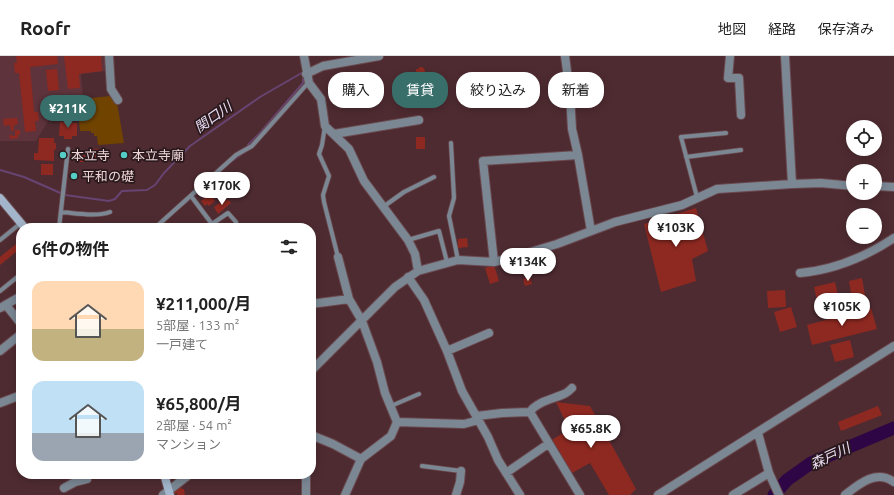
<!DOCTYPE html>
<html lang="ja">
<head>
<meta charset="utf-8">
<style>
	:root { --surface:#fff; --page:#f2f2f2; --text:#222; --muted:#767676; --line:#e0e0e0; --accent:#396f6b }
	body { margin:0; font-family:Ubuntu,"Noto Sans JP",sans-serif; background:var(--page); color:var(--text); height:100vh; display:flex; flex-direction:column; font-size:15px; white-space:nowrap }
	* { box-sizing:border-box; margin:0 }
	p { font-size:13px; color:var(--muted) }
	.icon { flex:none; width:22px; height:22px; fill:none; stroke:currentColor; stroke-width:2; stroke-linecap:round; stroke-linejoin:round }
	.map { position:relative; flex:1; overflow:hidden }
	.side { position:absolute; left:16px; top:167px; width:300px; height:256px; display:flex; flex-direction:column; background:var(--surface); border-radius:16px; box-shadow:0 2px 10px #0003 }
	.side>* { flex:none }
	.guide { position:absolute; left:328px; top:16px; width:380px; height:36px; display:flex; gap:8px }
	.controls { position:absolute; left:846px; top:64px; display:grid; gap:8px }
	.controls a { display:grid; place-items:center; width:36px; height:36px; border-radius:50%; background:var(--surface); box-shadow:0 2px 10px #0003; font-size:20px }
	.price { position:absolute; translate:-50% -34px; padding:0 9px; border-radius:14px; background:#fff; color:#222; font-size:13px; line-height:26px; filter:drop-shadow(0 1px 2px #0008) }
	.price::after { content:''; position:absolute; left:50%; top:24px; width:12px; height:9px; margin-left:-6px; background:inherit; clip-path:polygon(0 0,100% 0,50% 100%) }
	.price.selected { background:var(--accent); color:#fff }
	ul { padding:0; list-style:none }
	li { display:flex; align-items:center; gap:12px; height:100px; padding:0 16px }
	li span { display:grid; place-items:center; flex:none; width:112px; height:80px; border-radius:12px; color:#555 }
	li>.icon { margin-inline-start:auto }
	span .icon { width:48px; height:48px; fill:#fffc; stroke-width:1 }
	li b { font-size:17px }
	h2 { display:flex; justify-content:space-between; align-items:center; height:48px; padding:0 16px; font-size:17px }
	.chip { padding:0 14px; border-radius:16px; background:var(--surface); box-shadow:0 2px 10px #0003; font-size:14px; line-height:36px }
	.chip.selected { background:var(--accent); color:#fff }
	header { display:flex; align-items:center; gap:24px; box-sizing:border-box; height:56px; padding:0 20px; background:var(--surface); border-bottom:1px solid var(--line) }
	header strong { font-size:19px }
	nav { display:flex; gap:22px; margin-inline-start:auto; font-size:14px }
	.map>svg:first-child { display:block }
	.built { fill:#5e333b }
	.green { fill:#704400 }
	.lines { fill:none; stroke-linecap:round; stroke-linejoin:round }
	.stream { stroke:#674471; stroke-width:2 }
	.river { stroke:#2e0645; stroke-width:13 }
	.building { fill:#8e2921 }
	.service-casing { stroke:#6a494f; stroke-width:5.5 }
	.minor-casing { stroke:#6a494f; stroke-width:10 }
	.secondary-casing { stroke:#6a494f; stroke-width:10 }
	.service { stroke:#7b8894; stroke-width:4 }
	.minor { stroke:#7b8894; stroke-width:8 }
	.secondary { stroke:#a2b5ca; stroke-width:8 }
	.poi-dot { fill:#55cec5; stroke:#29191c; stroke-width:1.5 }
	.labels { text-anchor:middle; stroke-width:3.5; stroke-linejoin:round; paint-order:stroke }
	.poi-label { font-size:13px; fill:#ecd4d7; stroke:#29191c; text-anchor:start }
	.water-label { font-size:14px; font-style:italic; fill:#eadef5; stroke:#29191c }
</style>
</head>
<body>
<header>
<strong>Roofr</strong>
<nav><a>地図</a><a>経路</a><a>保存済み</a></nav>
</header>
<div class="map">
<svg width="894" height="439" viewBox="0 0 894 439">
	<rect width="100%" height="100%" fill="#4e2b31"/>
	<path class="built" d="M0 0H106V15L81 18 83 42 49 45 48 65 36 85H0Z"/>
	<path class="green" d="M111 40 117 47 124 87 98 89 97 80H94V77H91V75H80L79 65H73V63L61 64V54L72 53V44Z"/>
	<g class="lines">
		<path class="stream" d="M248 89 260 77 303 27V19
			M232 105 243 97
			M0 114 24 121 65 139 109 145 115 143 122 135 147 134 155 129 164 117 190 90 260 41 305 15
			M65 138 66 125
			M183 149 208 127"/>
		<path class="river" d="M774 439 787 424 811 407 894 372"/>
	</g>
	<path class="building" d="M16 0H57L58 8 30 11 34 56H38L39 65H35L36 75 25 76 19 17H15L14 7H17Z
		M64 0H101L102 15 79 18 80 32 68 33Z
		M419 11H422L423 12H424L427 23 417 25 416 13H419Z
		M57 13 59 34 48 35 46 14Z
		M412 27 414 49 400 50 398 28Z
		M17 62 18 68 14 69V74L11 75 10 69 4 70 3 63Z
		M64 64H72V67H77V80H72V83H64V80H59L60 66H64Z
		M15 74H20V79H18V82L10 83 9 79 15 80Z
		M416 81H425V93H416Z
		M39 82H54V87H56V94L54 93V105L34 104V97H38Z
		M92 93H102V103L92 102V100H90V95H92Z
		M78 99H85V106H78Z
		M41 108H53V119H41Z
		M210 138 215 145 209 150 207 148 205 150 201 145Z
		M225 143 227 145 229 144 231 147 218 158 214 151Z
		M696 152 708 195 692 203 696 225 661 236 644 168Z
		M467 182 468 191 458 192V183Z
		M21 184V192L0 209V201Z
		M494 209 499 225 490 228 485 212Z
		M530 221 532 228 525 230 523 223Z
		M862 222 866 245 853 248 849 225Z
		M835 226 842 257 821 262 814 231Z
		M785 234 786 251 768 252 767 235Z
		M791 251 797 271 780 276 774 256Z
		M871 252 877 273 812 289 807 269Z
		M850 284 854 301 835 306 830 289Z
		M556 346 590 350 636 433 630 439H609L590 407 572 417 552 384 569 373Z
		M878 350 882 359 841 375 838 366Z
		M181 430 182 433H184L185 439H177V437L174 438 173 435Z"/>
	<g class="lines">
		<g class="service-casing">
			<path id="service" d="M325 70 322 89 319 98 329 120 323 139 324 146 338 201
				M451 87 454 142 449 160 458 204
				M686 101 741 94
				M191 140 212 168 228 157 236 166V172
				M697 141 681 81 726 77
				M383 151 404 136 434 121
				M61 156C75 157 97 161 110 156
				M59 172 68 93
				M152 172 157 170 236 99 252 90 308 27
				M0 184 21 167
				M408 184 439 175 447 206
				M0 235 21 218
				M391 350 419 338
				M422 410 461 415"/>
		</g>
		<g class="minor-casing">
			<path id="minor" d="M109 0 111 33 118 44
				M304 0 309 27 321 43 325 70 349 93 364 125 408 184 415 198 418 215
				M565 0 570 38 572 73 578 99 591 175
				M730 0 728 22H739L741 59
				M785 0 792 128
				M306 18 323 10 379 0
				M334 78 419 64
				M875 130 894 131
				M338 201 349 243 362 265 377 306 385 337 397 366
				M494 206 483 105 578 99
				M800 217C834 214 865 201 894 182
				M408 221 424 244 447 295 462 335 488 381 498 404 520 439
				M311 248 349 243
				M6 249 21 268
				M0 252 21 240
				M0 295 21 278
				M447 295 489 277
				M311 315 395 231 418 215 458 204 494 206 514 201 557 188 615 166 682 149 717 133 792 128 821 127 853 130
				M572 332C570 334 567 337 564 338 553 343 536 346 530 356L580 439
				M0 347 21 339
				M477 360 502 357 530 356
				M758 377 769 417 779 439
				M311 379 333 388 361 403
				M506 417 548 388
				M306 418V439
				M64 432 75 426 87 423 86 418
				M163 439 190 418
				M345 439 361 403 391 380 397 366 464 368 479 364
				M456 439 460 426 461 415
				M658 439 894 290
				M733 439 769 417
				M845 439C859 428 876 413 894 426"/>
		</g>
		<g class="secondary-casing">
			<path id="secondary" d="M0 142 25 172
				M164 418 170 439"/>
		</g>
		<use href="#service" class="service"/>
		<use href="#minor" class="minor"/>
		<use href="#secondary" class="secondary"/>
	</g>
	<g class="poi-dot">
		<circle cx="63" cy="99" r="4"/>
		<circle cx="124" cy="99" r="4"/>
		<circle cx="74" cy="120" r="4"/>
	</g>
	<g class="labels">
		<g class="poi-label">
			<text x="71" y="104">本立寺</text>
			<text x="132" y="104">本立寺廟</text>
			<text x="82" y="125">平和の礎</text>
		</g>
		<g class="water-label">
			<text transform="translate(213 61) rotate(-35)" y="5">関口川</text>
			<text transform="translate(830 400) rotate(-25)" y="5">森戸川</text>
		</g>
	</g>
</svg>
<div class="controls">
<a><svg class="icon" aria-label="locate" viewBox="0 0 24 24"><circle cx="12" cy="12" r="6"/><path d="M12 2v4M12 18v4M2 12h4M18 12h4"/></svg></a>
<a>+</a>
<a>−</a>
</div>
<b class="price selected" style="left:68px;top:73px">¥211K</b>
<b class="price" style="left:222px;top:150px">¥170K</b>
<b class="price" style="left:676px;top:192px">¥103K</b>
<b class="price" style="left:528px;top:226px">¥134K</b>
<b class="price" style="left:842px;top:271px">¥105K</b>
<b class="price" style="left:591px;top:393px">¥65.8K</b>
<div class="guide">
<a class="chip">購入</a>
<a class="chip selected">賃貸</a>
<a class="chip">絞り込み</a>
<a class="chip">新着</a>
</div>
<section class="side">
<h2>6件の物件<svg class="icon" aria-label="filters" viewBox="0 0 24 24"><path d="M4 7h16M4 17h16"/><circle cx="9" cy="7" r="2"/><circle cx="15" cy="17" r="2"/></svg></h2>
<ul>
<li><span style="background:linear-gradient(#ffd9b3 60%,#c2b280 0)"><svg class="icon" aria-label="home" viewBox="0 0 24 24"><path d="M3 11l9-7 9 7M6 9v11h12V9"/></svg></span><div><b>¥211,000/月</b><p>5部屋 · 133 m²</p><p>一戸建て</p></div></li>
<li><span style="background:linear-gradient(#bfe0f5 65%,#9aa5b1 0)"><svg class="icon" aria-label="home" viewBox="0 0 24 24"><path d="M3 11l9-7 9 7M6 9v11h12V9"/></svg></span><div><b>¥65,800/月</b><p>2部屋 · 54 m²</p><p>マンション</p></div></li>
</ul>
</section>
</div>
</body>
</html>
